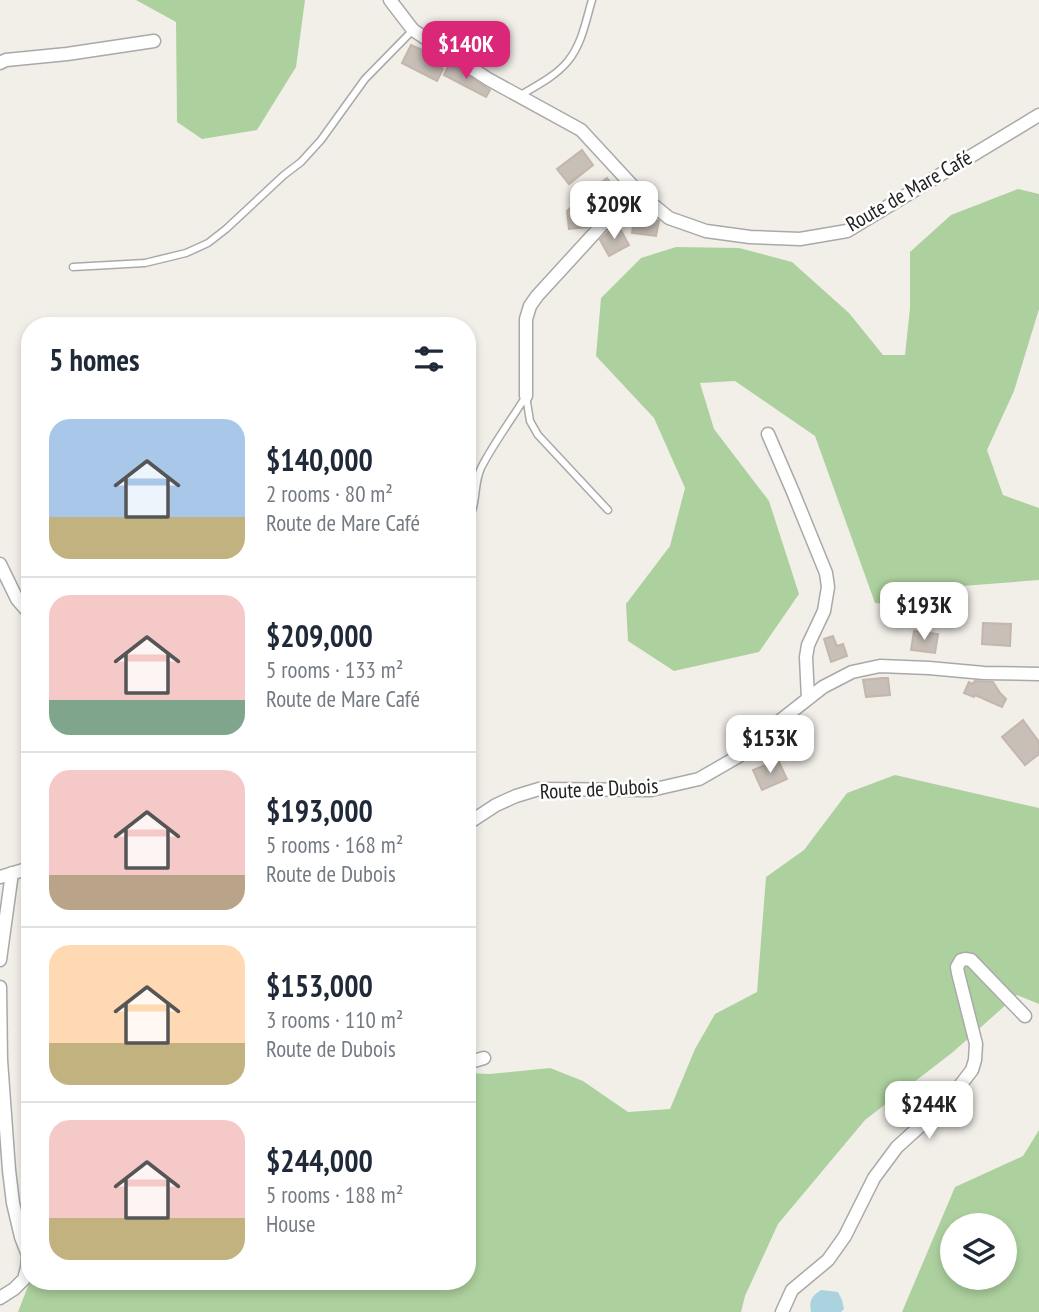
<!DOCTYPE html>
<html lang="en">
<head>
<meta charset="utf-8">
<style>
	:root { --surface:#fff; --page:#f2f2f3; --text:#1f2937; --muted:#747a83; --line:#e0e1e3; --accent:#db2777 }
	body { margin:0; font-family:"PT Sans Narrow",sans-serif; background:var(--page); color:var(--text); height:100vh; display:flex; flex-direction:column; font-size:26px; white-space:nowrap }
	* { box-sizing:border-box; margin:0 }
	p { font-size:23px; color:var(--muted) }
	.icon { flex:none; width:38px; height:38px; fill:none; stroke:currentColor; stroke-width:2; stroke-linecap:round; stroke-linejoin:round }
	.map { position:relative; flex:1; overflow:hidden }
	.side { position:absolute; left:21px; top:317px; width:455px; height:973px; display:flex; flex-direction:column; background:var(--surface); border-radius:28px; box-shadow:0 4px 10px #0003 }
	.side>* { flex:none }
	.buttons { position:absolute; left:940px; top:1213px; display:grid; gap:14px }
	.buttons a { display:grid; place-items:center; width:77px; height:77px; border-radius:50%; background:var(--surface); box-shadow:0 4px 10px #0003; font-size:35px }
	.price { position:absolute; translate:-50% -60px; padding:0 16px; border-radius:14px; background:#fff; color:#222; font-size:23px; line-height:46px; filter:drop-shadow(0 2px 4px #0008) }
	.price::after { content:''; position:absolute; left:50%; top:42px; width:21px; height:16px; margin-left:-10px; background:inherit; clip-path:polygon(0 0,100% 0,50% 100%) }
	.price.on { background:var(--accent); color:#fff }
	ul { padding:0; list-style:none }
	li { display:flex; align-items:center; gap:21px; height:175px; padding:0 28px }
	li+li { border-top:2px solid var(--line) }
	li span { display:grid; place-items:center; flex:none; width:196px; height:140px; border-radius:21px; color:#555 }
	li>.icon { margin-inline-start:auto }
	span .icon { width:84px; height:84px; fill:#fffc; stroke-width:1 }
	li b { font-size:30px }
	h2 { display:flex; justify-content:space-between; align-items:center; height:84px; padding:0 28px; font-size:30px }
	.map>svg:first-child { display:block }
	.forest { fill:#add19e; fill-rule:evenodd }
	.water { fill:#aad3df }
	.building { fill:#c7bfb8; stroke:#c4b6ab; stroke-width:2 }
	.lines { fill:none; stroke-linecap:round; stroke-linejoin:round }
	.lane-casing { stroke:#a9a9a9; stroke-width:9 }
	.street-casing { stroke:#a9a9a9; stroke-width:15 }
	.lane { stroke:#fff; stroke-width:6 }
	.street { stroke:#fff; stroke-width:12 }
	.labels { text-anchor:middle; stroke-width:5; stroke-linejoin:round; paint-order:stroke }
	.street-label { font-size:21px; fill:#222; stroke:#fff }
</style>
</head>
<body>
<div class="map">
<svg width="1039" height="1312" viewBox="0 0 1039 1312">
	<rect width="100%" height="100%" fill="#f2efe9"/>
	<path class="forest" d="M136 0H305L296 67 257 130 202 139 177 122 176 22Z
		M1018 189 1039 194V309L1014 391 987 450 1003 495 1039 508V580L949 587 918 606 875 603 815 436 735 381 700 383 714 429 769 501 799 594 759 652 674 671 628 641 626 604 670 546 685 488 654 418 596 356 601 298 641 258 676 247 739 248 792 262 849 313 883 355H905L910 308V252L951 215Z
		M895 775 1039 808V1004L1017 995 953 1052 865 1120 778 1224 745 1296 741 1312H18L30 1281H467V1073L490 1074 550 1068 583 1081 628 1112 670 1109 695 1049 715 1014 757 992 766 877 804 850 847 793Z
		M1039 1130V1312H902L955 1187 1023 1156ZM1004 1225V1278H952V1225Z"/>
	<path class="water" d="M821 1290 838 1292 842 1300 844 1309 841 1312H811C809 1301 811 1296 821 1290Z"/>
	<path class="building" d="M411 45 429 53 426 59 443 69 437 81 402 63Z
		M449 64 490 90 486 97 444 75Z
		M582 150 593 165 569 184 557 169Z
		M607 178 619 193 599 210 586 195Z
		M582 198 587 227 569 229 567 211Z
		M635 213 653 216V219L659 221 656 236 632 233Z
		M618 225 629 245 609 256 600 240 608 232Z
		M983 623 1011 624 1010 646 982 644Z
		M914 631 938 634 935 653 911 650Z
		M833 636 837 646 843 644 847 656 831 662 824 639Z
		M882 678H888L890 695 866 697 863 680Z
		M975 681 993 682 1000 693 1006 699 1002 707 975 695 974 697 964 693 969 682 972 684Z
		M1023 720 1039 742V754L1025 765 1002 737Z
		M778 760 787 779 762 790 753 770Z"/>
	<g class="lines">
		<g class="lane-casing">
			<path id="lane" d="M519 96C536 86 556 76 568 61 582 44 586 20 592 0
				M73 267 145 263 186 253 208 243 226 229 284 175 301 162 321 140 365 79 413 30
				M526 396 530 421 538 435 608 510
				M467 521C478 506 473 485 481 468 493 444 512 419 526 396"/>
		</g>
		<g class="street-casing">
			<path id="street" d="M390 0 413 30 488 79 581 130 641 195 669 218 706 231 750 237 800 239 847 231 1039 115
				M0 63 6 60 67 54 154 41
				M526 396V319L530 306 537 296 602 225 641 195
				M768 434 793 492 826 573 828 587 824 611 808 645 806 657 808 699
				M0 564 17 599 30 614
				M467 824 496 805 516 796 539 789 651 790 699 779 739 756 763 734 823 687 852 672 880 666 929 668 984 673 1039 674
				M0 877 30 868
				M0 960 12 873
				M0 987 1 1060 9 1170 13 1203 21 1237 28 1255 27 1268 24 1279 14 1289 0 1298
				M467 1063 484 1058
				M782 1312 792 1290 828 1260 845 1236 874 1178 897 1147 948 1101 972 1070 975 1060 976 1044 958 973 957 967 961 960 965 959 971 960 1025 1016"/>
		</g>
		<use href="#lane" class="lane"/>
		<use href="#street" class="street"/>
	</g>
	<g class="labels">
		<g class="street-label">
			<text transform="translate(909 191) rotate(-30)" y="7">Route de Mare Café</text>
			<text transform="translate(599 789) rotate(-3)" y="7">Route de Dubois</text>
		</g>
	</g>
</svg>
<div class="buttons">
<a><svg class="icon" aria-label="layers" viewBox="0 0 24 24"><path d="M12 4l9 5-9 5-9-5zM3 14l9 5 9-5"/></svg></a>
</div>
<b class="price on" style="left:466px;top:81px">$140K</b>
<b class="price" style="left:614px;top:241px">$209K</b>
<b class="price" style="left:924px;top:642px">$193K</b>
<b class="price" style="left:770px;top:775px">$153K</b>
<b class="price" style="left:929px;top:1141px">$244K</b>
<section class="side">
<h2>5 homes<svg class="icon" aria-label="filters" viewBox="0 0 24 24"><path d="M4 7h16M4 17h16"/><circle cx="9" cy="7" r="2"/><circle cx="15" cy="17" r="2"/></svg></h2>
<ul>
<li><span style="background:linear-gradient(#a9c7e8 70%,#c2b280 0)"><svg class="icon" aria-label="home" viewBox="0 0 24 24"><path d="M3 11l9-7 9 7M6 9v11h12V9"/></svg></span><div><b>$140,000</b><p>2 rooms · 80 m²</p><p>Route de Mare Café</p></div></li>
<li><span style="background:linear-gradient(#f6c9c9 75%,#7fa58c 0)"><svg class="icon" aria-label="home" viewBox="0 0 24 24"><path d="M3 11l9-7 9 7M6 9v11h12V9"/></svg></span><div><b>$209,000</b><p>5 rooms · 133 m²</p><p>Route de Mare Café</p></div></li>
<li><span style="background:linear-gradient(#f6c9c9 75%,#b9a48a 0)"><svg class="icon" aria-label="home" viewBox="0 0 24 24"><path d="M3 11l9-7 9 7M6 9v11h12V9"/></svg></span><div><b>$193,000</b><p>5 rooms · 168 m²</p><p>Route de Dubois</p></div></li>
<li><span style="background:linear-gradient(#ffd9b3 70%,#c2b280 0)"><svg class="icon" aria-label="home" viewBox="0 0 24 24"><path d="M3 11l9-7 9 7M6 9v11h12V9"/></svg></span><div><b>$153,000</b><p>3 rooms · 110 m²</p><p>Route de Dubois</p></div></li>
<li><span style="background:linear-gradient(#f6c9c9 70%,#c2b280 0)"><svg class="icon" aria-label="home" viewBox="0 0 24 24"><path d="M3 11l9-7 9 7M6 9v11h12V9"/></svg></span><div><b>$244,000</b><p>5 rooms · 188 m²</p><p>House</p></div></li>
</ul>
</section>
</div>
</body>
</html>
